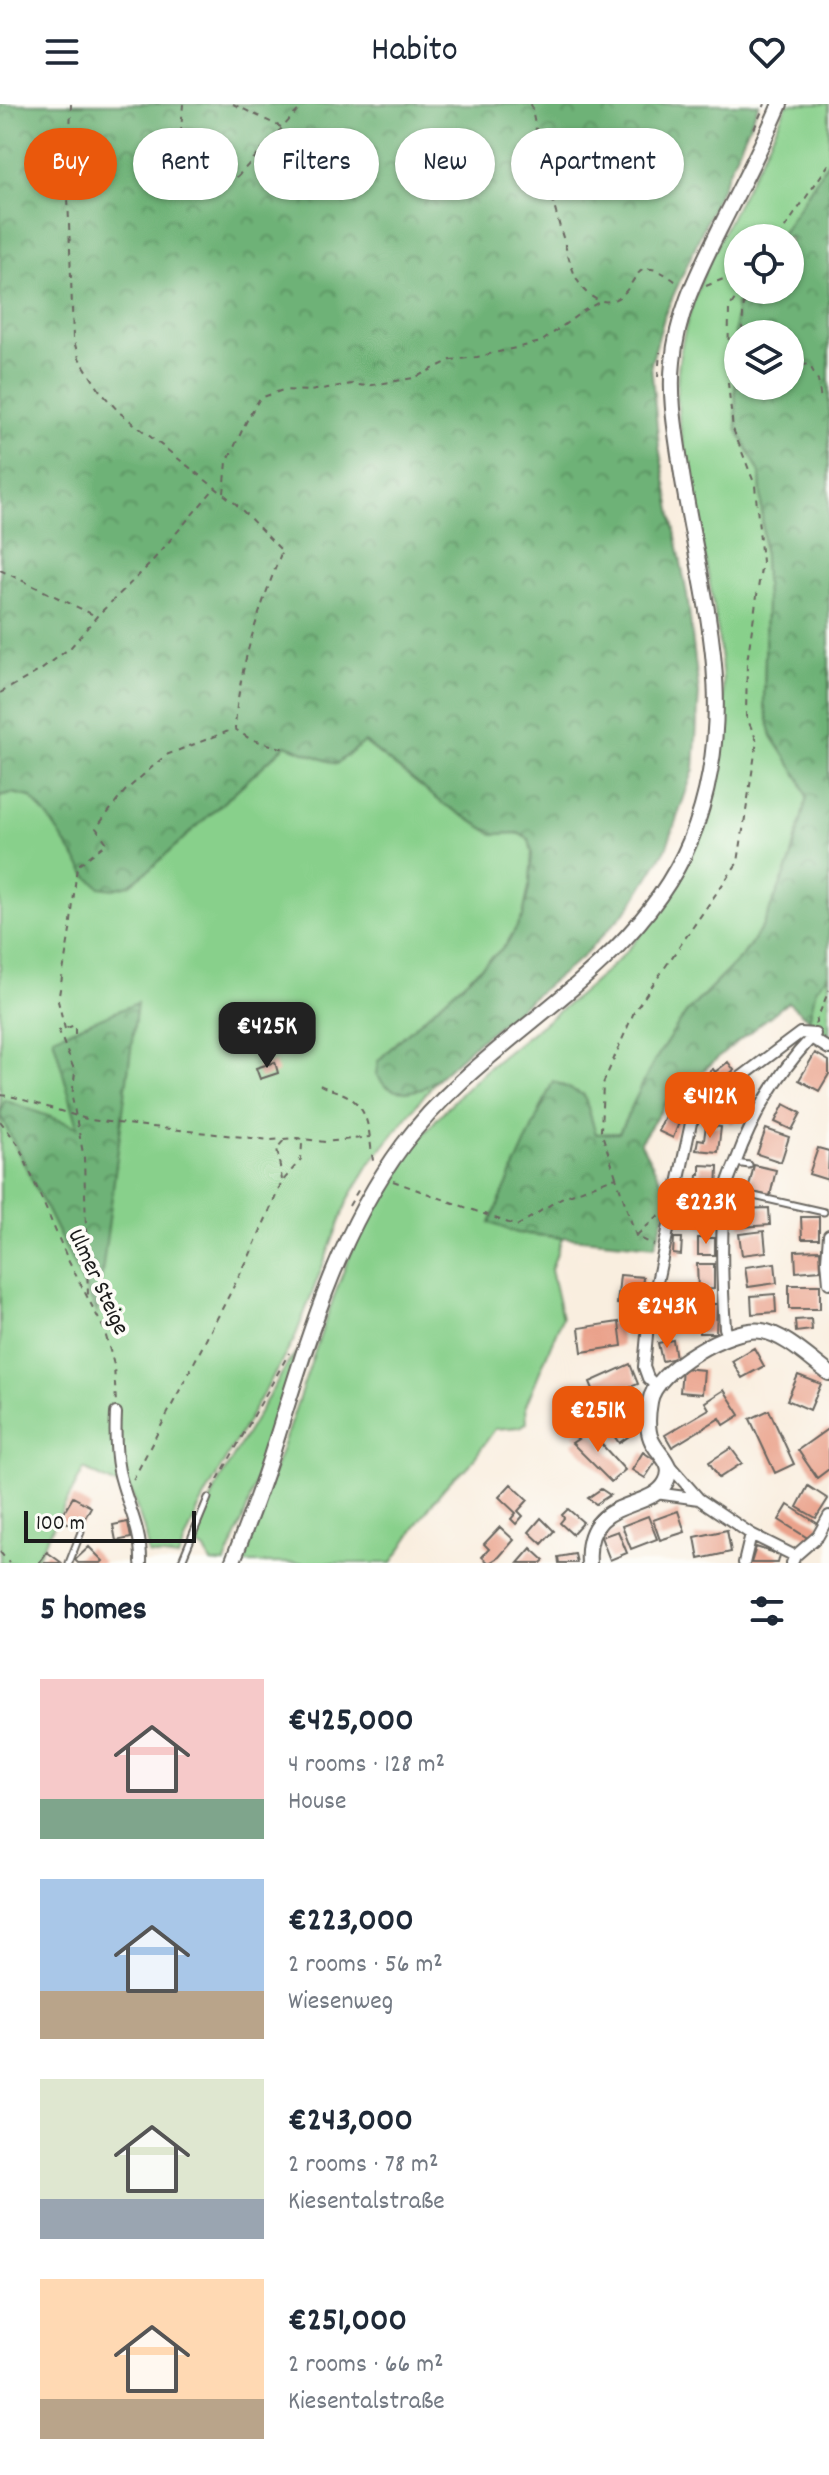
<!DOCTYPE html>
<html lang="en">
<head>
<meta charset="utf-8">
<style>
	:root { --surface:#fff; --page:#f2f2f3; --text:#1f2937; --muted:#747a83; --accent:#ea580c }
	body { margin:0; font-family:Dekko,sans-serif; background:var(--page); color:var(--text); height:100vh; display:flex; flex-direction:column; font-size:30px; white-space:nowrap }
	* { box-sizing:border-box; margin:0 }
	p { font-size:26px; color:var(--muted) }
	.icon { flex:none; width:44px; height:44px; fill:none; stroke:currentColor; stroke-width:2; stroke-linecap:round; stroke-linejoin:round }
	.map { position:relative; height:1459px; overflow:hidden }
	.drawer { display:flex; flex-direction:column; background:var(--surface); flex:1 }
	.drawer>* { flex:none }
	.top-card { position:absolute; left:24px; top:24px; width:782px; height:72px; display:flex; gap:16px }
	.tools { position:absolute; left:724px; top:120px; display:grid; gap:16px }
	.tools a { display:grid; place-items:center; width:80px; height:80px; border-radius:50%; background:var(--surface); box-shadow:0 2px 6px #0004; font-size:40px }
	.scale { position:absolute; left:24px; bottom:20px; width:172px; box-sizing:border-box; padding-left:8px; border:4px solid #1c1c1c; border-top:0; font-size:22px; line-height:28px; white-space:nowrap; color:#1c1c1c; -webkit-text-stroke:6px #fdfcf7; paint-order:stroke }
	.price { position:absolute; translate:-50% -68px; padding:0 18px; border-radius:16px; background:var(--accent); color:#fff; font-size:26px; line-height:52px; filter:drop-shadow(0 2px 4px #0008) }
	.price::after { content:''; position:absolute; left:50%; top:48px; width:24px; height:18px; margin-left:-12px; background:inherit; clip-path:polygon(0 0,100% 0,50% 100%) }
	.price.on { background:#222; color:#fff }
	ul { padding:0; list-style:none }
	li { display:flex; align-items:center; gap:24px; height:200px; padding:0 40px }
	li span { display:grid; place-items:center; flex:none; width:224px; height:160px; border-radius:0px; color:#555 }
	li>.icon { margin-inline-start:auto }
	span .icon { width:96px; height:96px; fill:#fffc; stroke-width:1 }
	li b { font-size:34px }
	h2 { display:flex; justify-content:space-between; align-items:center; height:96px; padding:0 40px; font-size:34px }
	.tag { padding:0 28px; border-radius:36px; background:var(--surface); box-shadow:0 2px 6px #0004; font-size:28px; line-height:72px }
	.tag.on { background:var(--accent); color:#fff }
	header { display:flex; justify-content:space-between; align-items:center; height:104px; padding:0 40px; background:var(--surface); font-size:36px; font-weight:600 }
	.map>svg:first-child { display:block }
	.green { fill:#88d08b; stroke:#527654; stroke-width:2 }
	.forest { fill:url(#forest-crowns); stroke:#45674a; stroke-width:2; fill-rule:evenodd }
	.building { fill:#eaa28b }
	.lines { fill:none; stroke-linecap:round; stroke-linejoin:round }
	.lane-casing { stroke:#696660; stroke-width:9 }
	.street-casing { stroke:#696660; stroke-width:14 }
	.secondary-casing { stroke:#696660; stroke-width:18 }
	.path { stroke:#696660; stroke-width:2; stroke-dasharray:6 6; stroke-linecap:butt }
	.lane { stroke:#fff; stroke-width:5 }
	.street { stroke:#fff; stroke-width:10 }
	.secondary { stroke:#fff; stroke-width:14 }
	.labels { text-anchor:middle; stroke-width:8; stroke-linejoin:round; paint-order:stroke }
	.street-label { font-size:24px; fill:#1c1c1c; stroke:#fdfcf7 }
</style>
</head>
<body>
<header><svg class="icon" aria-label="menu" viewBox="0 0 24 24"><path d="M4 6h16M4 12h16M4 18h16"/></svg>Habito<svg class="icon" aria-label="heart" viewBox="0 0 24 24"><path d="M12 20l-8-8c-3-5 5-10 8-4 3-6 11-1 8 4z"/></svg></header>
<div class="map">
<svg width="829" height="1459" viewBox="0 0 829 1459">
	<defs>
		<pattern id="forest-crowns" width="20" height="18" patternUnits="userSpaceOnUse" patternTransform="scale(2)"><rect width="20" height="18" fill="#6eb277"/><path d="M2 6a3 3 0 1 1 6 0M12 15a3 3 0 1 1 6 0" fill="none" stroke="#5a9061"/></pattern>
	</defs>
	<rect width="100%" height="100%" fill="#fdfcf7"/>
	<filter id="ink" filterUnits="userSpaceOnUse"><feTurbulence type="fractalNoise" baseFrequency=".0125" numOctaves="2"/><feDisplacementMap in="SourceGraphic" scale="16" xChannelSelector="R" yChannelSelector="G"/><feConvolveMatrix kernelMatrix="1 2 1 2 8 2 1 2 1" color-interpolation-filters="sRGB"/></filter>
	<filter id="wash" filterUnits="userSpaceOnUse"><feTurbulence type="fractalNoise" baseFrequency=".006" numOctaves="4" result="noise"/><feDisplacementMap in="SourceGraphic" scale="32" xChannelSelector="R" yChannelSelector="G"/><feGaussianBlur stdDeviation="1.8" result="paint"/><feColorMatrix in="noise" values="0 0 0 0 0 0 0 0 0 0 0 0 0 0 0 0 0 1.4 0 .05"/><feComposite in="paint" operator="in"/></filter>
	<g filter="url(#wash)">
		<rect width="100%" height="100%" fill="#f9eedf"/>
		<path class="green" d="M787 0H829V56L779 134H738V186H745L736 201 734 257 737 324 760 368 766 496 764 599 772 632 800 675 807 693 790 759 763 822 743 851 686 909 653 959 619 1029 596 1030 584 991 517 1129 562 1134 551 1166 562 1214 526 1301 527 1319 519 1323 495 1325 466 1366C447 1370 405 1440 392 1459H241C261 1402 282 1345 301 1288 328 1210 351 1129 399 1061 425 1026 455 993 488 964 535 923 590 888 632 841 663 806 687 765 703 721 711 696 721 668 723 641 729 553 706 466 691 380 685 348 676 314 677 282 680 180 748 92 787 0Z
			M364 638 442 699 493 730 518 729 529 736 532 748 530 778 523 812 506 841 395 940 378 957 422 985 438 974 370 1059 348 1096 294 1236 224 1358 198 1406 178 1454 148 1450 146 1431 131 1388 84 1365 34 1459H0V692L12 689 31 693 48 713 129 781 149 766 286 641 336 659Z
			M829 867V930L828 931 809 916 816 884 826 874Z
			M296 1249 245 1411 225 1459H211L205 1446 199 1442 191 1445 219 1377 289 1257Z"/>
		<path class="forest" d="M0 0H759L665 210 651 260 659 343 687 490 699 589 694 665 666 745 630 803 581 854 474 941 438 974 422 985 407 988 396 987 385 982 376 970 378 957 395 940 506 841 523 812 530 779 532 748 529 735 518 729 494 730 442 699 365 638 336 660 286 641 149 766 129 781 113 785 100 783 88 773 48 713 31 693 12 689 0 692Z
			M829 56V867L826 874 816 884 809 916 788 898 727 946 666 1000 640 1038 670 1093 655 1142 517 1129 490 1119 553 977 584 991 596 1030 619 1029 653 959 686 909 743 851 763 822 790 759 807 693 800 675 772 632 764 599 766 496 760 369 737 325 734 257 736 201 745 186H790V134H779ZM790 230V282H738V230Z
			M137 899 97 1208 0 1011 4 996 78 1023 53 933Z"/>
		<g id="blocks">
			<path class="building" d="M815 949 829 957V970L819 987 799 976Z
				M275 958 278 969 260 975 256 964Z
				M728 958 734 966 711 986 701 974 713 965 715 968Z
				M732 992 738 999 741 996 749 1004 731 1020 718 1005Z
				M784 1000 801 1009 792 1026 775 1018Z
				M666 1010 680 1016 673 1034 658 1027Z
				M706 1021 721 1023 718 1048 696 1046 698 1035 704 1036Z
				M766 1025 789 1033 781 1058 757 1050Z
				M818 1044 829 1047 828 1076 809 1070Z
				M700 1061 718 1062 717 1089 697 1088 698 1070H700Z
				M754 1061 776 1066 770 1092 748 1087Z
				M715 1096 716 1122 699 1123V1097Z
				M769 1104 770 1121 741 1123 740 1105Z
				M801 1113H819V1135H802Z
				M764 1127 766 1148 742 1151 739 1130Z
				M674 1134H682L681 1151 673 1150Z
				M698 1134H715V1151H698Z
				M820 1146 821 1166 796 1168 795 1147Z
				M775 1159 777 1179 748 1183 745 1163Z
				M697 1160H714V1185L698 1186Z
				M620 1171 643 1173 640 1214 629 1213 630 1201 617 1200Z
				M789 1181H820V1205H789Z
				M775 1190 776 1208 752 1210 751 1192Z
				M664 1198 682 1202 681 1210 677 1209 675 1218 660 1214Z
				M700 1200H717L716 1229H699Z
				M811 1215 812 1226 796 1228 795 1216Z
				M619 1218 622 1242 582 1248 579 1224Z
				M673 1236 676 1254 662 1257 658 1239Z
				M754 1244 764 1262 742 1274 732 1257Z
				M630 1260 638 1280 613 1290 614 1294 599 1300 590 1278Z
				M682 1264 704 1266 702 1290 680 1288Z
				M798 1271 821 1280 810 1306 787 1296Z
				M724 1286 740 1311 724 1321 720 1314 672 1343 665 1331 709 1305 705 1298Z
				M634 1305 645 1321 619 1339 608 1323Z
				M769 1306 794 1360 775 1369 750 1315Z
				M584 1321 625 1366 611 1378 572 1339 578 1335 574 1331Z
				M829 1324V1365L817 1374 798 1346Z
				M731 1344 742 1359 719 1374 709 1358Z
				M643 1348 656 1357 645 1374 632 1366Z
				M511 1380 528 1396 518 1407 523 1412 516 1420 511 1415 516 1409 499 1393Z
				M808 1382 828 1395 816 1414 797 1403Z
				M601 1385 610 1391 596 1400 588 1394Z
				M73 1393 91 1403 79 1425 60 1415Z
				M788 1401 820 1421 811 1436 779 1416Z
				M568 1405 583 1418 572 1430 560 1419 564 1414 562 1411Z
				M678 1407 685 1428 660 1436 653 1416Z
				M648 1412 657 1435 631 1445 622 1422Z
				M541 1414 554 1427 542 1440 529 1428Z
				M128 1418 131 1434 116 1437 113 1421Z
				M500 1423 514 1436 499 1453 489 1459 482 1453 489 1445 484 1440Z
				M727 1426 731 1448 699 1455 695 1433Z
				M618 1427 627 1449 610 1456 601 1433Z
				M89 1443 103 1457 101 1459H78L75 1456Z
				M756 1443 780 1451 778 1459H751Z
				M531 1444 544 1456 541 1459H518Z
				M47 1448 62 1459H39Z
				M575 1450 577 1459H559L558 1453Z"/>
		</g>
	</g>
	<g filter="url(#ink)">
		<use href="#blocks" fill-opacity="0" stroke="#696660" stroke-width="2"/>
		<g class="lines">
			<g class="lane-casing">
				<path id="lane" d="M736 1059 749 1061
					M727 1086 824 1108
					M69 1459 81 1428
					M181 1459 208 1394"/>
			</g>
			<g class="street-casing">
				<path id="street" d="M811 934 829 945
					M829 1131 827 1156 829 1179
					M656 1282 648 1274 644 1263 648 1220 691 1019 704 1001 800 929 815 930C778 968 753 1010 735 1060 731 1069 727 1079 725 1089 720 1133 722 1179 725 1224L728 1232
					M116 1309C115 1329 115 1347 119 1367 126 1399 142 1425 141 1459
					M670 1362 699 1395 751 1430 795 1452 792 1459
					M656 1389 699 1395
					M795 1452 818 1432 829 1412
					M744 1459 751 1430"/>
			</g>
			<g class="secondary-casing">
				<path id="secondary" d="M232 1459C247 1421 262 1382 274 1343 307 1238 337 1130 403 1041 490 924 645 867 696 722 740 595 700 489 681 364 676 329 669 293 673 258 677 209 698 169 719 126 740 84 762 43 780 0
					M589 1459C584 1391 650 1409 666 1378 676 1359 657 1351 651 1335 647 1325 648 1309 650 1298 654 1266 731 1222 762 1227 784 1230 811 1256 829 1269"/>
			</g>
			<path class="path" d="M71 0 68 92 71 173 73 234 79 254 100 287 119 308 236 400 282 447C260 503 238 564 235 625L250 635 285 645
				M183 0C180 40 172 117 238 72L304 0
				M233 0 281 23
				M531 0C539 43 549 85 561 127 567 146 571 169 583 185 590 193 600 199 610 197 642 190 627 140 679 180
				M754 25 765 0
				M778 134 829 60
				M706 182 738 169
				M745 186 742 224 748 230
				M790 264 809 260 818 276 821 297
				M658 273 660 248
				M827 332 829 320
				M224 389 227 358 248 314 260 294 283 286 310 287 352 280 367 282 414 274 451 256 477 253 541 238 583 207 601 197
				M0 466 96 512
				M0 589 41 566 71 543 97 512 148 462 214 385
				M815 920 829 886
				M65 925 58 897 70 827 77 762 107 739 96 724 125 687 166 651 234 625
				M75 930V921L59 927 75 968 72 993 84 1054 88 1192
				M320 981C329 986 340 987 349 993 373 1009 368 1036 374 1061
				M0 991 14 993 90 1016 270 1036 297 1034 325 1038 370 1033
				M0 1017 18 1040 69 1158 104 1225 114 1261 116 1300
				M616 1073 601 1027 603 980 634 908 738 758 757 637 746 612 747 558 762 458 755 381 733 325 728 279 729 204 741 186
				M282 1076 277 1044 285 1035
				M393 1077 517 1122 561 1094 616 1073 636 1132 654 1141
				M349 1102 360 1083
				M637 1131 659 1111
				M133 1376 249 1153 282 1078 301 1055 302 1040 297 1034
				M212 1386 289 1249
				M0 1448 9 1459"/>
			<use href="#lane" class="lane"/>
			<use href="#street" class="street"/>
			<use href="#secondary" class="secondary"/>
		</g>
	</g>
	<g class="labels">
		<g class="street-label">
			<text transform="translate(100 1177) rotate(65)" y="8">Ulmer Steige</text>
		</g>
	</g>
</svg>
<div class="tools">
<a><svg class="icon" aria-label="locate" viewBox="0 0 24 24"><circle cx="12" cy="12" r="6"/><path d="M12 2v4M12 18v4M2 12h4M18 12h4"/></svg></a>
<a><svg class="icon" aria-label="layers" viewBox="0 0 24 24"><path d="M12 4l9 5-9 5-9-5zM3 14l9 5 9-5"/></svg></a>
</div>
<div class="scale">100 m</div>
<b class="price on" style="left:267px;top:966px">€425K</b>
<b class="price" style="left:710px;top:1036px">€412K</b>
<b class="price" style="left:706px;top:1142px">€223K</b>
<b class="price" style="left:667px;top:1246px">€243K</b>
<b class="price" style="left:598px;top:1350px">€251K</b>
<div class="top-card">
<a class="tag on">Buy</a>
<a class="tag">Rent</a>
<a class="tag">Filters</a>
<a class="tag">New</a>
<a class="tag">Apartment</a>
</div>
</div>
<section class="drawer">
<h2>5 homes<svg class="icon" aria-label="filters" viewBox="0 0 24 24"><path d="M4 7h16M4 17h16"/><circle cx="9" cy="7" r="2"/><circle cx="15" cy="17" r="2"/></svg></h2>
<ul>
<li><span style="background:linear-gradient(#f6c9c9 75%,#7fa58c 0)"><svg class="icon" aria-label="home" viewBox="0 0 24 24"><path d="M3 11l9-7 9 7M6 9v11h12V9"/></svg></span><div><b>€425,000</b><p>4 rooms · 128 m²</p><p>House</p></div></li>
<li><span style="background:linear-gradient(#a9c7e8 70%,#b9a48a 0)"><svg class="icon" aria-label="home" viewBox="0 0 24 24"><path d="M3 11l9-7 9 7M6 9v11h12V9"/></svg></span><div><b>€223,000</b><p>2 rooms · 56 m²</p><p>Wiesenweg</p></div></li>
<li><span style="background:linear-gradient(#dfe7d0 75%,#9aa5b1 0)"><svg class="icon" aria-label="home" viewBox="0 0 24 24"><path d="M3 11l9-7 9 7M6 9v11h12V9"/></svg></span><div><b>€243,000</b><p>2 rooms · 78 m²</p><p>Kiesentalstraße</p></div></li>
<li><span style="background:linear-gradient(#ffd9b3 75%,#b9a48a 0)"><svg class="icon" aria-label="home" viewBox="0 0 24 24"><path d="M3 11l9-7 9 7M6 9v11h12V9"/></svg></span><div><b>€251,000</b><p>2 rooms · 66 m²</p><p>Kiesentalstraße</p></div></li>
</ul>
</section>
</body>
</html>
